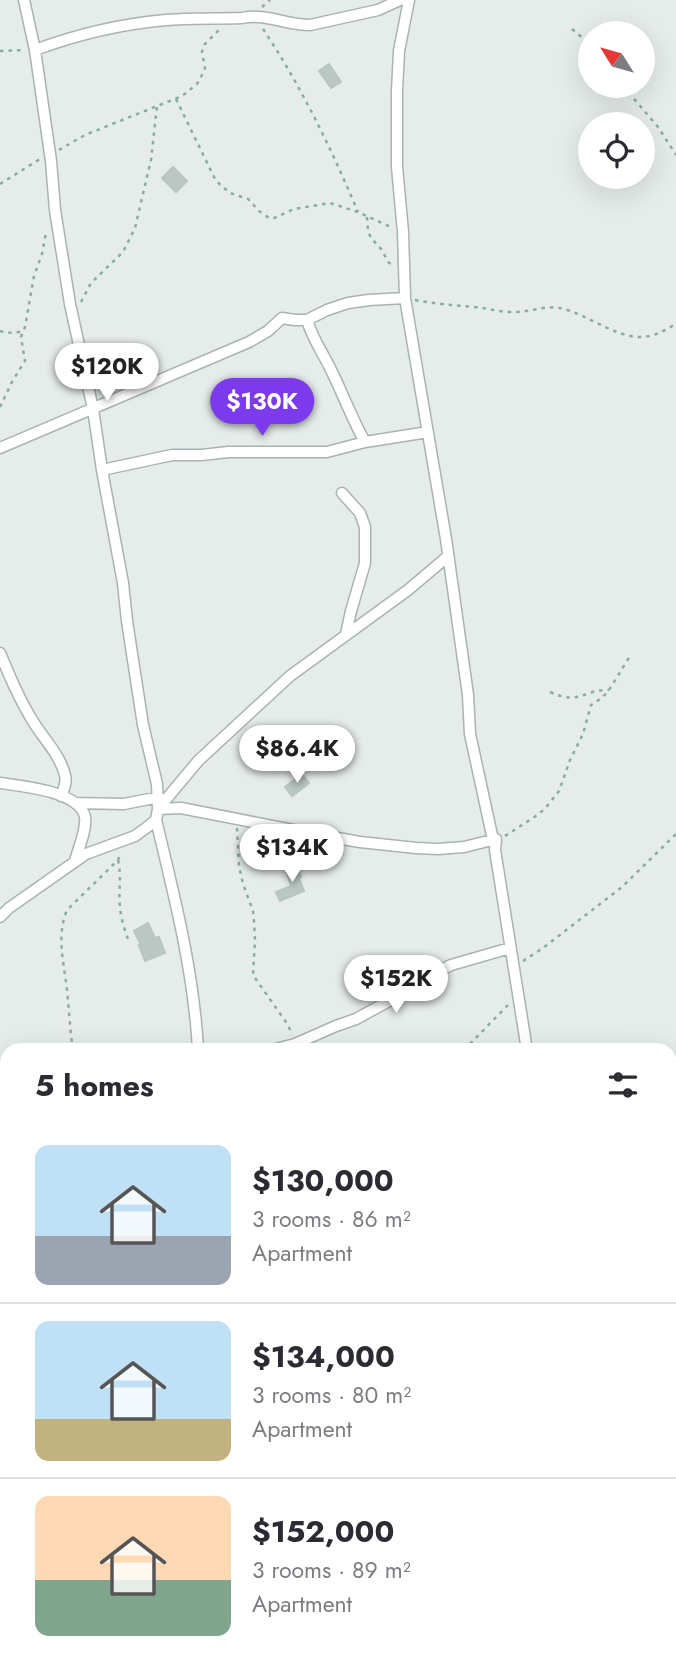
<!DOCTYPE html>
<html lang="en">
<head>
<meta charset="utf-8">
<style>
	:root { --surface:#fff; --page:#f2f2f3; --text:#2b2b33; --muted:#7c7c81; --line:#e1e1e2; --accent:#7c3aed }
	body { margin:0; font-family:Jost,sans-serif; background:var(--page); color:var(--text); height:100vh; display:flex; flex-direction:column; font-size:26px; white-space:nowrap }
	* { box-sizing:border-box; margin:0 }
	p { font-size:23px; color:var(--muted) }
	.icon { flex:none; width:38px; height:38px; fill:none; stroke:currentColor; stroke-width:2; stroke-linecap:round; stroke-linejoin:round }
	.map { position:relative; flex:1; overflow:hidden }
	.sheet { position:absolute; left:0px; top:1043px; width:677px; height:625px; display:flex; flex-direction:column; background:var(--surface); border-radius:21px 21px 0 0; box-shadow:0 7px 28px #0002 }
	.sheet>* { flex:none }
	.needle { width:46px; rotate:307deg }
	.fabs { position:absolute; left:578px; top:21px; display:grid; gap:14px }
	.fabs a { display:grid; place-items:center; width:77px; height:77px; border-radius:50%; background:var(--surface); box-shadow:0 7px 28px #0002; font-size:35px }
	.price { position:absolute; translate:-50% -60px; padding:0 16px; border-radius:24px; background:#fff; color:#222; font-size:23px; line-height:46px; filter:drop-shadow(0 2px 4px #0008) }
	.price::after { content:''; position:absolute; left:50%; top:42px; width:21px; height:16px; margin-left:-10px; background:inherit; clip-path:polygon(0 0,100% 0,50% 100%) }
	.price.current { background:var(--accent); color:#fff }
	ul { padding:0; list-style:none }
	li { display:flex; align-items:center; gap:21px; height:175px; padding:0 35px }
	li+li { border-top:2px solid var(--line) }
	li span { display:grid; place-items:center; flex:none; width:196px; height:140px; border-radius:14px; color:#555 }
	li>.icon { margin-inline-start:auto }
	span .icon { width:84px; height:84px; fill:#fffc; stroke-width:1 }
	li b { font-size:30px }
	h2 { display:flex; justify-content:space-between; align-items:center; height:84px; padding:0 35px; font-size:30px }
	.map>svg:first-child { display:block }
	.building { fill:#bac7c2; stroke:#b8c5c0; stroke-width:2 }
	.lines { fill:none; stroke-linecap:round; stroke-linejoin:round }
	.minor-casing { stroke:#a8b4b0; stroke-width:13 }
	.path { stroke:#89aca1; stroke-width:2.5; stroke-dasharray:3.5 5; stroke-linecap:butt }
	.minor { stroke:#fff; stroke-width:10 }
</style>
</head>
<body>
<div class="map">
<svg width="676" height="1667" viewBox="0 0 676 1667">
	<rect width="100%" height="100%" fill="#e5ece9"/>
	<path class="building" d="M329 64 341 82 331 88 319 71Z
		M173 167 187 181 176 192 162 178Z
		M302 383 308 394 291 404 285 393Z
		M302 774 309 783 292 796 285 787Z
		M251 846 291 853 290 863 250 858Z
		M296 864 301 877 299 878 304 891 280 901 276 892 291 886 285 867Z
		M148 923 155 938 159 937 165 953 145 961 139 945H141L134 931Z"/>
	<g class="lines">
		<g class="minor-casing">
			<path id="minor" d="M24 0 35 50 51 161 55 210 70 304 93 409 102 470 123 583 127 621 143 725 157 784 158 809 181 808 298 831 360 842 416 848 438 849 464 847 496 839
				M409 0 399 51 397 91V167L403 232 405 298 446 539 468 695 470 734 493 840 496 839 495 850 527 1050
				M35 50C78 34 121 24 166 20 191 18 217 19 242 18 266 13 286 25 310 25L378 10 400 0
				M307 320C312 338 323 353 331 370 343 394 352 419 365 442
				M0 448 249 342 268 331 282 318 295 320H307L327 310 348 303 369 300 405 298
				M102 470 172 455H202L228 452H327L365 442 428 432
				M342 493 360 513 365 527V563L351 611 346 634
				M0 653C10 677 20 701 34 723 44 739 60 755 65 775 67 782 64 789 61 796
				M0 783C21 786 80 791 85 817 87 829 78 850 75 861
				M75 803 124 804 159 797
				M156 820C174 895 194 972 198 1050
				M0 917 9 908 86 854 135 836 146 828 156 820 158 809 198 761 290 676 408 590 447 557
				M272 1050 295 1044 336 1026 356 1019 389 1001 415 984 451 965 510 948
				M670 1153 676 1152
				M0 1166 7 1167
				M0 1249 7 1243
				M0 1288 7 1293
				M0 1318 7 1312
				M670 1403 676 1401
				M670 1507H676
				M670 1539 676 1535
				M670 1560 676 1552
				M303 1661 305 1667
				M596 1661V1667
				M16 1667 20 1661
				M608 1667 611 1661"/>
		</g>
		<path class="path" d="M262 7 270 0
			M263 29C301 86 331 148 358 212
			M572 29 590 44
			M0 51 25 50
			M623 86 658 127 676 155
			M176 99 216 181 230 193 248 199 259 211 269 218H274L294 209 330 203 358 212 391 227
			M59 150 85 135 182 96 197 84 202 75 205 68 202 52 203 46 219 30
			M0 184 40 159
			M367 217 368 231 371 238 382 250 388 262 394 266
			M415 300C435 304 454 305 474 307 487 308 499 312 512 312 528 313 544 305 560 308 585 313 616 338 641 337 654 337 665 330 676 324
			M81 302 91 283 123 252 135 228 151 160 157 106
			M0 331 6 333 21 332
			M0 407 12 382 25 361 21 337 25 327 34 276 42 254 46 233
			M550 692C581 706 583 689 609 690
			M237 828 239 866 243 884 253 911 254 921 255 940 253 975 288 1025 292 1035
			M505 836 539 814 548 805 559 791 570 760 583 734 591 705 602 698 609 690 630 656
			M118 860C122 877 118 891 120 907 121 919 125 931 129 942
			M523 961 543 948 622 887 676 834
			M73 1050C70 1030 69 1010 67 990 64 963 56 936 67 910L118 860 121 853
			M464 1050 508 1005
			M0 1065 7 1080
			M670 1320 676 1321
			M0 1502 7 1501
			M0 1605 7 1606
			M339 1661 346 1667
			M354 1661 380 1667
			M181 1667 190 1661
			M392 1667 414 1663 422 1667
			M521 1667 528 1661"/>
		<use href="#minor" class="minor"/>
	</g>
</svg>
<div class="fabs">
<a><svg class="needle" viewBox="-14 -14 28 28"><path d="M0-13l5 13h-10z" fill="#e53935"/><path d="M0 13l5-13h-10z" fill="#7c7c81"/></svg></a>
<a><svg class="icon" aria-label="locate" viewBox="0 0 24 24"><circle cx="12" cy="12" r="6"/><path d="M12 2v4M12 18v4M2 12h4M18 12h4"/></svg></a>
</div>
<b class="price" style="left:107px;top:403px">$120K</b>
<b class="price current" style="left:262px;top:438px">$130K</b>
<b class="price" style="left:297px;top:785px">$86.4K</b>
<b class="price" style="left:292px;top:884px">$134K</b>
<b class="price" style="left:396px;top:1015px">$152K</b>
<section class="sheet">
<h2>5 homes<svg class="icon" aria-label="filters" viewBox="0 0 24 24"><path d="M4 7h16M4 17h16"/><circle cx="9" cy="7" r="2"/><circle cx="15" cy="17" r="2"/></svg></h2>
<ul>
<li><span style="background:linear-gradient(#bfe0f5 65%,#9aa5b1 0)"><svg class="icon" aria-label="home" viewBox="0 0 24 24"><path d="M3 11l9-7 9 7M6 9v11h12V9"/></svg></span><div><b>$130,000</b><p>3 rooms · 86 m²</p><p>Apartment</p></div></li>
<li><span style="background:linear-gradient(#bfe0f5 70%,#c2b280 0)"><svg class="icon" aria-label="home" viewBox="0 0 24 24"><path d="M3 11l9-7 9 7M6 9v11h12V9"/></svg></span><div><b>$134,000</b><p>3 rooms · 80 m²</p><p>Apartment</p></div></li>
<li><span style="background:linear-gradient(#ffd9b3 60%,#7fa58c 0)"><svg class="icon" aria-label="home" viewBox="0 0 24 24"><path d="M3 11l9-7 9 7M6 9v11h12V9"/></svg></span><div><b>$152,000</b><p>3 rooms · 89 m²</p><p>Apartment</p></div></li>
</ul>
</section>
</div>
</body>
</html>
